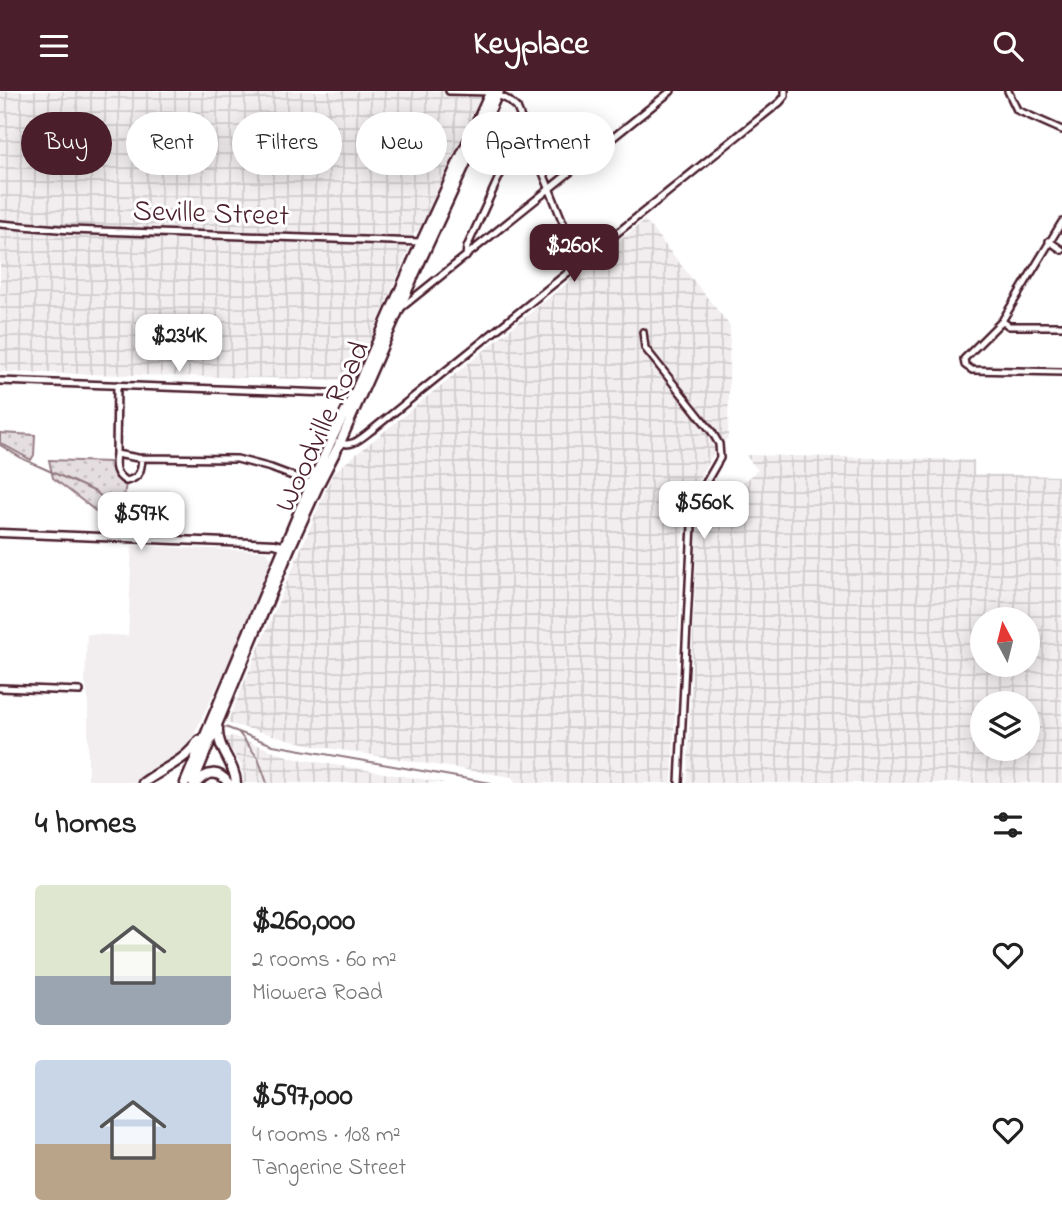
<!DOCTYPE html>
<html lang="en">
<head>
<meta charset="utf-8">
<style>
	:root { --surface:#fff; --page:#f2f2f2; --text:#222; --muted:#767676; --accent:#4a1f2b }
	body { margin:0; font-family:"Indie Flower",sans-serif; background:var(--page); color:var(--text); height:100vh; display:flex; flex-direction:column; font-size:26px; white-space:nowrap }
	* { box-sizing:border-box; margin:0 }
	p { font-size:23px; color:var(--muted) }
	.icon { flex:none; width:38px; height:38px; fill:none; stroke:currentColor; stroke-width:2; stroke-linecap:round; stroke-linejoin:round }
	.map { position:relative; height:692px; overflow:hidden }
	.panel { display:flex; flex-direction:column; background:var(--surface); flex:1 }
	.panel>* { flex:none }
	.hud { position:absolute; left:21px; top:21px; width:700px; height:63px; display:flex; gap:14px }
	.needle { width:46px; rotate:353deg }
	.controls { position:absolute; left:970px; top:516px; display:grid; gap:14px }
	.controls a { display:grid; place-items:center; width:70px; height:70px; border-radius:50%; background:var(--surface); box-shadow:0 4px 18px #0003; font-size:35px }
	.price { position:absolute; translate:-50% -60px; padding:0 16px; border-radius:14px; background:#fff; color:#222; font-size:23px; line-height:46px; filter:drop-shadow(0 2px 4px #0008) }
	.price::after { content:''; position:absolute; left:50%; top:42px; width:21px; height:16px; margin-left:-10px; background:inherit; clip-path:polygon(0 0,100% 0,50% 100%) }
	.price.on { background:var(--accent); color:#fff }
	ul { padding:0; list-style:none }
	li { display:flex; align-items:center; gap:21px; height:175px; padding:0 35px }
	li span { display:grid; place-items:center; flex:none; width:196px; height:140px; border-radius:7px; color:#555 }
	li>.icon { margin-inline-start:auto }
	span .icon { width:84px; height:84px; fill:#fffc; stroke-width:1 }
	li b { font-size:30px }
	h2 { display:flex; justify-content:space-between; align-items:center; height:84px; padding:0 35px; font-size:30px }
	.pill { padding:0 24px; border-radius:32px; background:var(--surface); box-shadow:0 4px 18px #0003; font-size:24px; line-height:63px }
	.pill.on { background:var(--accent); color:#fff }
	header { display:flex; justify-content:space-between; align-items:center; height:91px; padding:0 35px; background:var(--accent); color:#fff; font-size:32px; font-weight:700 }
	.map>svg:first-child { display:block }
	.built { fill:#f2eeef }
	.industrial { fill:url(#industrial-grid); fill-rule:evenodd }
	.park { fill:url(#park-dots); stroke:#987e86; stroke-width:2 }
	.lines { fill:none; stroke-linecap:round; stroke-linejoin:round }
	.stream { stroke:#91787e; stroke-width:2 }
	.minor-casing { stroke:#4a1f2b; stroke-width:10 }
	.tertiary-casing { stroke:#4a1f2b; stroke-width:11 }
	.primary-casing { stroke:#4a1f2b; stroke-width:13 }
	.minor { stroke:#fff; stroke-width:5 }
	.tertiary { stroke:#fff; stroke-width:6 }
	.primary { stroke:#fff; stroke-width:8 }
	.labels { text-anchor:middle; stroke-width:6; stroke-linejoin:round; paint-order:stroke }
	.street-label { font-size:30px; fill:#4a1f2b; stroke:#fff }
</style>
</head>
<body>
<header><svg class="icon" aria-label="menu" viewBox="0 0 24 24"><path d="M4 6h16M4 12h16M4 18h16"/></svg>Keyplace<svg class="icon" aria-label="search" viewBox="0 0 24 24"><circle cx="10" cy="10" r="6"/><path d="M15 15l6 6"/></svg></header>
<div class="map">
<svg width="1062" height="692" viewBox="0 0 1062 692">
	<defs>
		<pattern id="industrial-grid" width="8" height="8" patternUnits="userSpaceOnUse" patternTransform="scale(1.75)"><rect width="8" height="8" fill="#f2eeef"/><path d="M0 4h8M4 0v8" fill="none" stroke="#d1cccd"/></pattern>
		<pattern id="park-dots" width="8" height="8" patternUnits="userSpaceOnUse" patternTransform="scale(1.75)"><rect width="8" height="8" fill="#e5dee0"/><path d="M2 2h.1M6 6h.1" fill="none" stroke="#c6bec0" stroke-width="1.8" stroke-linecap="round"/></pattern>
	</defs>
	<rect width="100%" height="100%" fill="#fff"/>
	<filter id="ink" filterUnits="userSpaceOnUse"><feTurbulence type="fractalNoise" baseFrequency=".0143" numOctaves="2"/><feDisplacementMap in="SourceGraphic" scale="14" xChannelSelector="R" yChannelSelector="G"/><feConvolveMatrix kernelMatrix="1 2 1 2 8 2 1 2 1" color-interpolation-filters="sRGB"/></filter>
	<g filter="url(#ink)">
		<path class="built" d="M132 455 266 460 272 468 231 566 187 658 147 682 139 692H88V607L85 591 87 543 128 545Z"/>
		<path class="industrial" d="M0 0H483L419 139 413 143 409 158 353 289 0 281Z
			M645 129 730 235 728 347 713 363 684 412 672 692H516L512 686 315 655 227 632 333 382Z
			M745 364 974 369V383L1062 385V692H687L698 425 758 379ZM1027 528V574H982V528ZM1027 612V658H982V612Z
			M233 645 292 667 446 692H244L241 674 224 647Z"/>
		<path class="park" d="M0 342 35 344 34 364 31 369 0 352Z
			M49 369 109 371 116 387 126 392 123 413 110 431 53 387Z"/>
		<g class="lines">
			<path class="stream" d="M0 354 23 368 96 401 104 408 120 436
				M225 636 273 654 491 692
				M239 642 258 667 267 692"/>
			<g class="minor-casing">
				<path id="minor" d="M449 0 491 1
					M1008 0 1017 19 1062 39
					M498 4 508 9 517 17 572 154 578 173
					M1062 131 1002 230 964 268 965 274 972 279 1062 281
					M0 133 70 139 421 151
					M1049 150 1062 159
					M466 166 467 156 520 40 524 38
					M401 217 671 0
					M1002 230 1009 235H1062
					M643 241 645 257 712 341 719 353 720 367 693 414 679 692
					M0 290 354 303
					M117 294 116 363 138 367 237 368 271 377 311 392
					M338 351C352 357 360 348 372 339L780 11 785 5V0
					M116 363C114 375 115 384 126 390 140 387 141 380 142 367
					M0 597 80 600"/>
			</g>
			<g class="tertiary-casing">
				<path id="tertiary" d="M0 442 275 453 289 457"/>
			</g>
			<g class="primary-casing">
				<path id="primary" d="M218 638C217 658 235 672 236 692
					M143 692C163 677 185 671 199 649
					M185 692 300 418 332 348 354 303 421 151 491 0
					M193 692 290 457 320 391 340 352 415 182 499 0
					M197 692C207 680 219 679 228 692"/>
			</g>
			<use href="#minor" class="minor"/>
			<use href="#tertiary" class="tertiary"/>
			<use href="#primary" class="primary"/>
		</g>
	</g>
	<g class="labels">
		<g class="street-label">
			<text transform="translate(211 121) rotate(2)" y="10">Seville Street</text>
			<text transform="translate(321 335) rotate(-65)" y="10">Woodville Road</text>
		</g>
	</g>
</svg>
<div class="controls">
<a><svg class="needle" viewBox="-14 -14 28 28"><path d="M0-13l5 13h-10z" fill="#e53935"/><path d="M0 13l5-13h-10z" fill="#767676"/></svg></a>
<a><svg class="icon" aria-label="layers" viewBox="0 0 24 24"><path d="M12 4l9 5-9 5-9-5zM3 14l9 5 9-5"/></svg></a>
</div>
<b class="price on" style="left:574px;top:193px">$260K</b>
<b class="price" style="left:179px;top:283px">$234K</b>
<b class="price" style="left:704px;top:450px">$560K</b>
<b class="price" style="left:141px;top:461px">$597K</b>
<div class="hud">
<a class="pill on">Buy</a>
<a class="pill">Rent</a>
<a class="pill">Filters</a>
<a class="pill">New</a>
<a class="pill">Apartment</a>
</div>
</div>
<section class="panel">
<h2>4 homes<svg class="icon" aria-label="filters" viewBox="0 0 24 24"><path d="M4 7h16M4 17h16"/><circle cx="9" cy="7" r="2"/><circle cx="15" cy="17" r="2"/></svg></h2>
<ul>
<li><span style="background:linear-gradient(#dfe7d0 65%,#9aa5b1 0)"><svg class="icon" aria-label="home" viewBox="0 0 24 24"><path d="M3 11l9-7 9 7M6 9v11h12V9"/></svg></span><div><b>$260,000</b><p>2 rooms · 60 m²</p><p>Miowera Road</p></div><svg class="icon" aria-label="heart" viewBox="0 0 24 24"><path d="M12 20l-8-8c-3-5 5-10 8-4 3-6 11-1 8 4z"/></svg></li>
<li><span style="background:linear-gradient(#c9d6e8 60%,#b9a48a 0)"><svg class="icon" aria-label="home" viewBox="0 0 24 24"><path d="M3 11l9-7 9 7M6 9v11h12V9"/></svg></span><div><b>$597,000</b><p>4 rooms · 108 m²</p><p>Tangerine Street</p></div><svg class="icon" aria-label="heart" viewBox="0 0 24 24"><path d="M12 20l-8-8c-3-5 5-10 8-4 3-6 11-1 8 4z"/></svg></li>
</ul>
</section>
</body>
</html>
